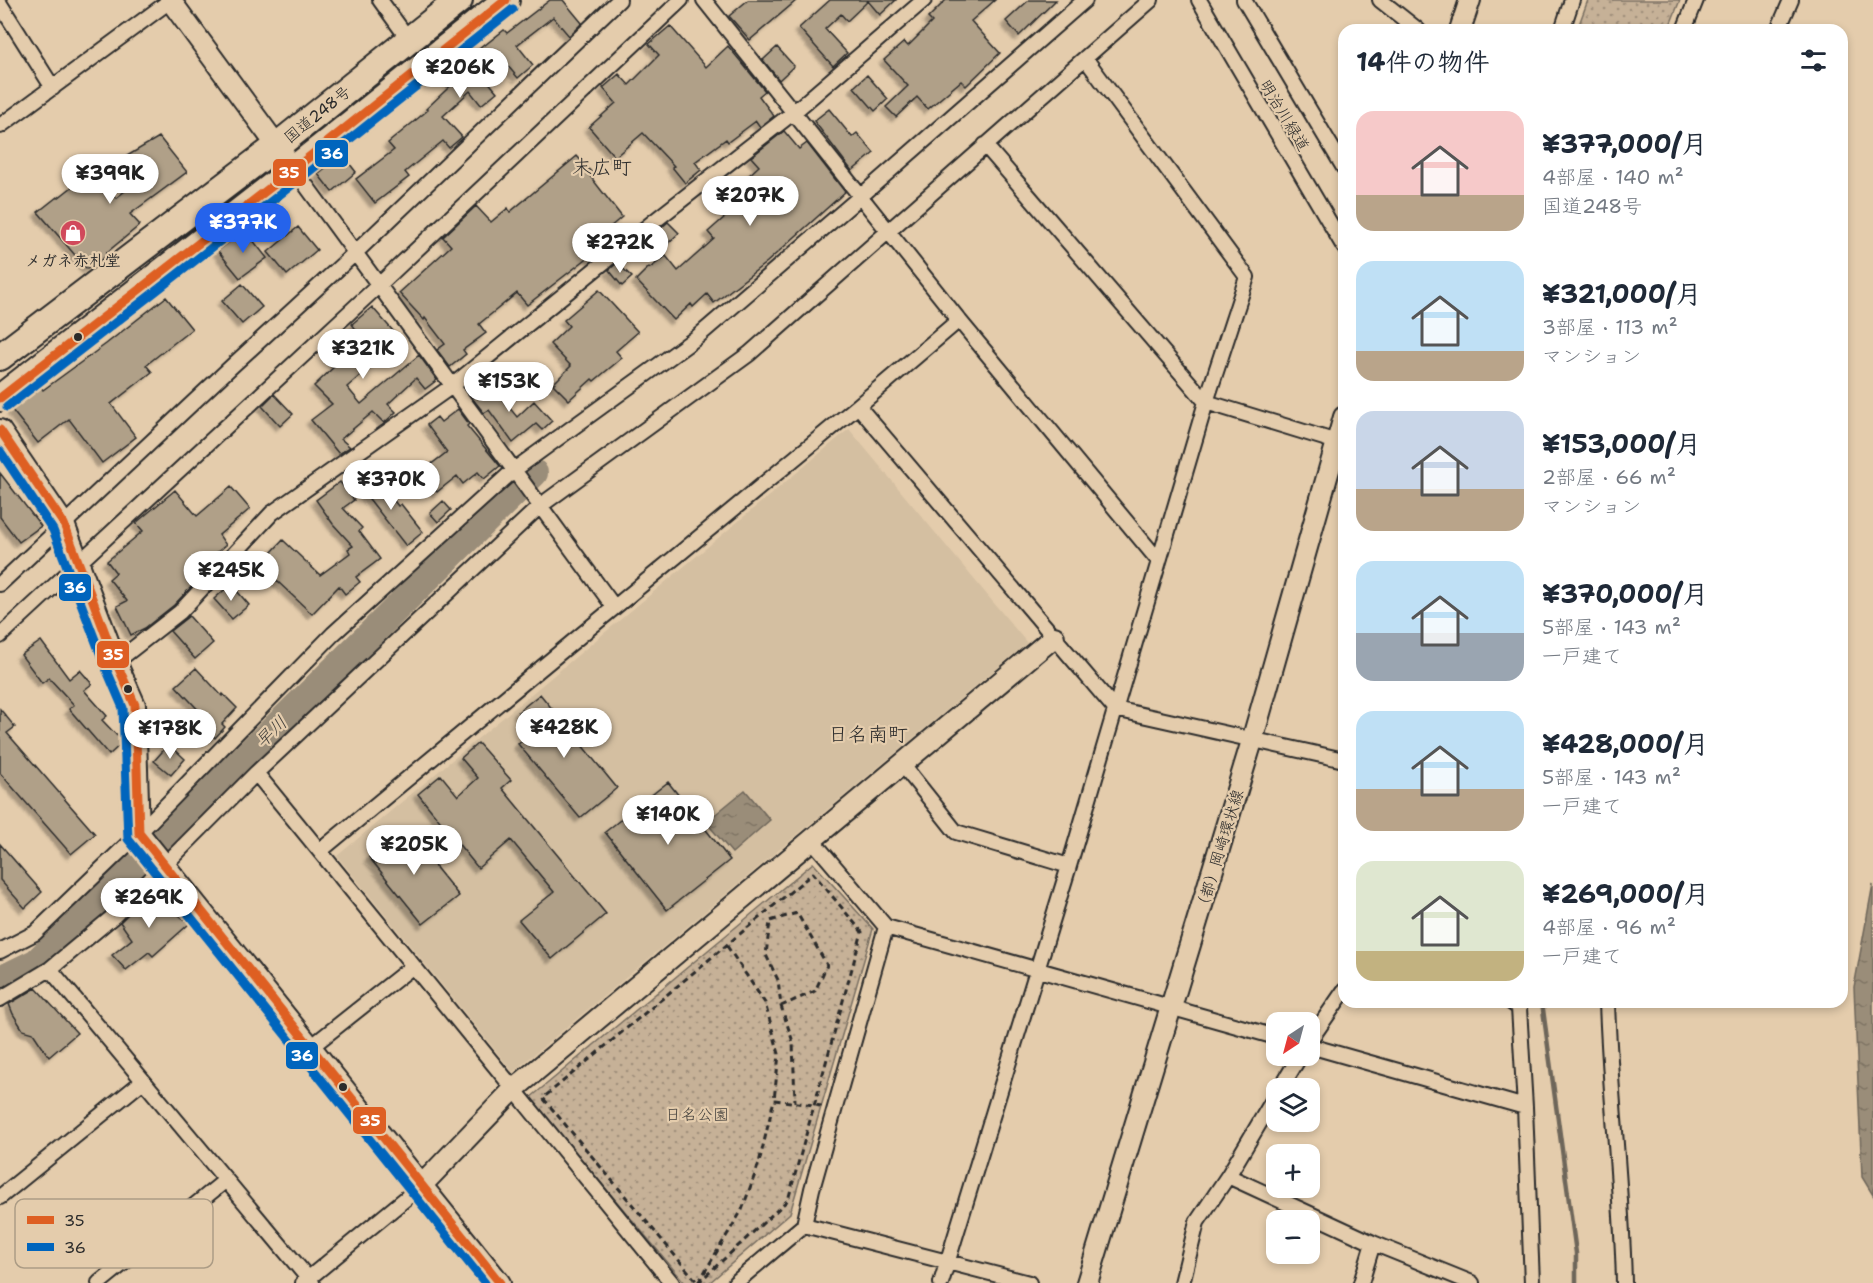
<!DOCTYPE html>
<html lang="ja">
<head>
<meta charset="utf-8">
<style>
	:root { --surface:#fff; --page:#f6f6f7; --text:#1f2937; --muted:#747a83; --accent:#2563eb }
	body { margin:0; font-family:"Shantell Sans","Klee One",sans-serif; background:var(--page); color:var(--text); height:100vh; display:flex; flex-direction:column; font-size:22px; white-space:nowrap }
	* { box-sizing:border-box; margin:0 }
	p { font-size:20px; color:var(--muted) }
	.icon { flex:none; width:33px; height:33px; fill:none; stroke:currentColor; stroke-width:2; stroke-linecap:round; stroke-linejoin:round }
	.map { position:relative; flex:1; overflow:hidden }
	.details { position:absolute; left:1338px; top:24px; width:510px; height:984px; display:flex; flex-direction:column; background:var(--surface); border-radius:18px; box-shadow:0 3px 9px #0003 }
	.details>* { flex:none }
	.needle { width:39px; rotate:216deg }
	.buttons { position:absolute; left:1266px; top:1012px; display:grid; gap:12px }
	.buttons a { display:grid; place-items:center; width:54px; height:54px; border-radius:12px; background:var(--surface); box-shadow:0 3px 9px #0003; font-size:30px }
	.price { position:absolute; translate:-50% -51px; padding:0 14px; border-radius:21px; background:#fff; color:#222; font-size:20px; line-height:39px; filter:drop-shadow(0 2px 3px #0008) }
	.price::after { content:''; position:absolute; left:50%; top:36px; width:18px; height:14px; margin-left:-9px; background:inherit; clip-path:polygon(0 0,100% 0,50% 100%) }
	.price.current { background:var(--accent); color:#fff }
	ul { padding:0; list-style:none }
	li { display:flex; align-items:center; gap:18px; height:150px; padding:0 18px }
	li span { display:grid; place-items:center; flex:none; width:168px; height:120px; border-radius:18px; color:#555 }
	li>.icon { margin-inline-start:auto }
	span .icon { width:72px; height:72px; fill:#fffc; stroke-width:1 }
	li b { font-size:26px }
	h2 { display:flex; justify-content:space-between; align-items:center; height:72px; padding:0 18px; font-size:26px }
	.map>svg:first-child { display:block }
	.built { fill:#d4bfa1 }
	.grass { fill:url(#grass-dots); stroke:#786e61; stroke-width:1.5 }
	.water { fill:url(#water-ripples); stroke:#6e665a; stroke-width:1.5 }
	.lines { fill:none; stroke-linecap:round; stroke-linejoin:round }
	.stream { stroke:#6e665a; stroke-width:4.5 }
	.river { stroke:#9a8d79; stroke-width:28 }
	.building { fill:#b0a088; stroke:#2b2b2b; stroke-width:1.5; filter:url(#shadow) }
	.street-casing { stroke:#2b2b2b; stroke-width:18 }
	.secondary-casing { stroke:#2b2b2b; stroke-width:24 }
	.highway-casing { stroke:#2b2b2b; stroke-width:30 }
	.path { stroke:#2b2b2b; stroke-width:3; stroke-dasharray:6 4.5; stroke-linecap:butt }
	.street { stroke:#e4ccac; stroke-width:14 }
	.secondary { stroke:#e4ccac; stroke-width:20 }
	.highway { stroke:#e4ccac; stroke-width:26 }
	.bus-1-casing { stroke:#e4ccac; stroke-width:14 }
	.bus-2-casing { stroke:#e4ccac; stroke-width:14 }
	.bus-1 { stroke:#de5f23; stroke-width:9 }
	.bus-2 { stroke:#0065bd; stroke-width:9 }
	.bus-dot { fill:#2b2b2b; stroke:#e4ccac; stroke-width:2 }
	.labels { text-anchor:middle; stroke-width:4.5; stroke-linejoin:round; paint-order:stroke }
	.street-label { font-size:16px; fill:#2b2b2b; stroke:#e4ccac }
	.poi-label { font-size:16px; font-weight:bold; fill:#2b2b2b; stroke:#e4ccac }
	.park-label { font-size:16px; fill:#423f3b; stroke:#e4ccac }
	.water-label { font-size:18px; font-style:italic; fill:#413f3b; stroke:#e4ccac }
	.quarter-label { font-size:20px; fill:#2b2b2b; stroke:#e4ccac }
	.key { fill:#e4ccac; stroke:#ac9c85; stroke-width:1.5 }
	.key-label { font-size:16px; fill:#2b2b2b }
	.line-badge { stroke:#e4ccac; stroke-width:2 }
	.badge-label { font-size:16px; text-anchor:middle; font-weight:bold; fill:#fff }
</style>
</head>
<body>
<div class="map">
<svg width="1873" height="1283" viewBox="0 0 1873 1283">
	<defs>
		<pattern id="grass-dots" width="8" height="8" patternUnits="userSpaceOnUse" patternTransform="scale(1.5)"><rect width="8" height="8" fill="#c6b197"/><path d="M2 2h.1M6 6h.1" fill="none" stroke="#a1907b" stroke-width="1.8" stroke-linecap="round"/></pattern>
		<pattern id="water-ripples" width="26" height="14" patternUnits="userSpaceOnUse" patternTransform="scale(1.5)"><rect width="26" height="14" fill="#9a8d79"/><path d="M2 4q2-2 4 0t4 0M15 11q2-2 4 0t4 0" fill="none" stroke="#7e7363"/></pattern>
		<filter id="shadow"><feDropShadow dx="-4.5" dy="4.5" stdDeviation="1.5" flood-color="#0004"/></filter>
	</defs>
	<rect width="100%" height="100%" fill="#e4ccac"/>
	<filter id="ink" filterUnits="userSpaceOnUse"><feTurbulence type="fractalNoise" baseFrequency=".0167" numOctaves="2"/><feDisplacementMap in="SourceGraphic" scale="12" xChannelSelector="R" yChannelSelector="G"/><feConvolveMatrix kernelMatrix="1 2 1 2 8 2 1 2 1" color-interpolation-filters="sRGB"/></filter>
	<g filter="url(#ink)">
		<path class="built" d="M849 429 1027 643 513 1072 337 856Z"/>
		<path class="grass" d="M1588 0H1680L1668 30H1577Z
			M813 863 873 929 790 1213 709 1283H685L530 1098Z"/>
		<path class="water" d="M745 790 770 820 732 853 706 822Z
			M1873 884V1195L1862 1177 1854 987Z"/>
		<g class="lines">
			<path class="stream" d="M1542 1002 1576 1253V1283"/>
			<path class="river" d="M0 980 37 962 534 473"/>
		</g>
		<path class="building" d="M550 0H563L582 23 569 36 553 17 517 45 533 65 518 78 501 58 482 74 497 92 481 105 470 91 443 116 462 137 449 148 443 141 405 172 409 177 375 203 356 179 394 150 388 143 428 110 426 109 464 73 458 65 484 44 485 45 504 30 507 33Z
			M748 0H797L750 40 729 16Z
			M830 0H896L880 15 868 1 847 21 841 14 825 29 847 53 833 66 799 28Z
			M946 0H995L971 21 1000 53 966 86 961 81 928 109 917 97 896 117 886 107 908 86 884 60 904 42 908 46 932 22 928 18Z
			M1029 0H1056L1019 36 1006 21Z
			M670 26 706 67 728 46 765 91 759 96 774 116 760 127 756 121 728 142 726 139 695 162 701 170 685 183 672 167 674 166 643 133 615 157 589 127 616 103 603 88 619 74 629 85 659 55 649 44Z
			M777 47 794 66 779 80 763 60Z
			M867 75 888 99 875 111 854 87Z
			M829 109 852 137 857 133 874 153 852 171 814 121Z
			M784 131 799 149 807 143 845 192 767 262 714 303 707 294 693 307 691 304 674 320 636 280 649 267 650 268 666 256 678 271 714 239 708 232 734 209 724 198 759 166 751 157Z
			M159 137 187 172 130 214 140 225 106 253 108 255 87 269 38 212 57 197 58 198 91 172 116 198 141 178 127 156Z
			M342 154 356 172 332 192 318 174Z
			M577 156 593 174 590 176 622 217 597 238 606 249 592 259 590 256 527 305 517 293 479 324 486 333 463 350 466 354 450 367 437 350 445 344 425 318 424 320 399 293 451 246 443 237 476 206 491 222 508 208 510 212Z
			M668 222 679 233 664 247 653 235Z
			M298 227 317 250 287 275 268 252Z
			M245 230 267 258 240 278 218 251Z
			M617 263 632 277 622 286 609 270Z
			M242 284 262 307 242 324 222 301Z
			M599 290 638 332 616 351 622 358 594 381 592 379 569 400 553 384 571 366 550 344 569 326 564 320Z
			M166 297 192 329 146 365 152 372 111 404 136 437 102 463 69 419 38 443 12 410 41 387 43 390 106 344Z
			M372 307 401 340 347 387 361 404 419 355 437 380 425 389 416 378 388 404 396 412 384 423 373 412 341 439 350 447 339 454 311 420 332 404 314 386 336 365 328 355 357 331 352 324Z
			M486 379 517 417 534 401 552 421 542 430 536 424 513 443 489 410 484 413 472 398 478 394 474 389Z
			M274 394 293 414 280 426 262 406Z
			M458 409 469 424 467 426 500 466 484 479 478 472 463 484 457 476 437 492 421 472 447 452 427 425 437 417 441 422Z
			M0 473 41 526 19 542 0 517Z
			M374 474 398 506 401 504 423 532 406 546 359 486Z
			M340 482 354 500 343 508 362 528 359 531 380 559 356 577 360 582 345 594 339 586 312 614 260 565 283 540 320 575 350 553 348 549 353 546 333 524 316 500Z
			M231 487 250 509 219 535 226 545 189 575 195 583 174 605 145 628 131 635 117 606 127 601 109 579 116 573 107 561 143 531 136 523 175 490 197 516Z
			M443 501 451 510 438 522 430 513Z
			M231 584 249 605 232 619 214 599Z
			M189 616 213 643 195 659 170 631Z
			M41 641 69 679 80 670 92 684 84 690 107 716 102 720 123 742 109 755 69 709 74 705 49 678 42 683 21 655Z
			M196 668 222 696 223 694 237 708 222 724 225 727 215 738 198 721 204 716 176 686Z
			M540 694 617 788 580 818 518 744 534 732 518 712Z
			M0 709 15 727 7 733 95 834 71 854 0 773Z
			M478 743 511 780 502 788 606 914 552 959 519 920 554 892 511 840 478 868 418 794 441 775 458 796 478 778 461 758Z
			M169 744 185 759 171 775 154 761Z
			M668 782 730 860 667 910 605 832Z
			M405 829 459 896 423 924 369 857Z
			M0 844 42 892 25 908 0 880Z
			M155 887 169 904 168 905 189 924 153 956 149 952 126 970 112 955 132 939 120 922Z
			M36 988 77 1033 49 1057 33 1033 23 1030 13 1014 9 1004Z"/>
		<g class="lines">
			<g class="street-casing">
				<path id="street" d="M380 0 409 40
					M704 0 959 320 1158 560
					M1199 0 1344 247
					M1244 0 1344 168
					M1380 0 1418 30
					M0 4 53 88
					M1562 30 1572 0
					M1684 30 1696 0
					M1778 30 1791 0
					M0 126 171 0
					M985 145 1206 402 1337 442
					M294 169 614 607
					M858 406 1115 709 1344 760
					M0 584 232 366 355 253 619 0
					M0 636 379 285 681 0
					M116 662 180 612 272 513 452 386 652 223 794 112 924 0
					M902 764 956 832 1069 866
					M256 773 672 1283
					M812 840 886 927 1276 1037
					M320 851 858 406 959 320
					M0 951 35 933 139 833 333 634 514 470 696 338 861 196 1085 0
					M50 969 312 1283
					M0 999 50 969 115 915 256 773 540 506 749 354 1151 0
					M1511 1002 1519 1008 1525 1107 1532 1283
					M1607 1002C1610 1096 1622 1189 1624 1283
					M1310 1040 1344 991
					M1310 1046 1525 1107
					M311 1047 413 966
					M1280 1089 1300 1056
					M1228 1176 1373 1243 1472 1283
					M0 1197 143 1081
					M804 1225 1029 1283
					M99 1283 226 1180
					M303 1283 421 1186
					M735 1283 804 1225 812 1189 886 927
					M941 1283 1069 866 1206 402 1247 277 1085 58
					M1182 1283 1197 1222 1228 1176 1276 1095
					M1361 1283 1373 1243"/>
			</g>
			<g class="secondary-casing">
				<path id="secondary" d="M170 0 294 169
					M1460 30 1470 0
					M0 430 64 524 116 662 135 705 139 833 500 1283
					M421 1186 514 1089 1054 637
					M1087 1283 1252 741 1344 417"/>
			</g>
			<g class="highway-casing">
				<path id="highway" d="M0 357 277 146 459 0
					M0 398 294 169 506 0"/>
			</g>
			<path class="path" d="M727 946 765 1003 779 1054 774 1100
				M781 1006 815 991 827 965 797 913 770 921 766 955 778 980 781 1006 793 1042 795 1102
				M698 1283 788 1200 862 932 813 873 543 1098 698 1283 742 1210 759 1163 774 1100 822 1106"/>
			<use href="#street" class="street"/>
			<use href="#secondary" class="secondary"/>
			<use href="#highway" class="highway"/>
			<g class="bus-1-casing">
				<path id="bus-1" d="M0 398 294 169 506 0
					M0 430 64 524 116 662 135 705 139 833 500 1283"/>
			</g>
			<g class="bus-2-casing">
				<path id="bus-2" d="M7 407 301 178 513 9
					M0 451 53 530 105 666 123 708 128 839 485 1283"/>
			</g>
			<use href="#bus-1" class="bus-1"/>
			<use href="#bus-2" class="bus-2"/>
		</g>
	</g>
	<defs>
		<g id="shop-disc" transform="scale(1.35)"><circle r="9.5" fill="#d1495b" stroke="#e4ccac"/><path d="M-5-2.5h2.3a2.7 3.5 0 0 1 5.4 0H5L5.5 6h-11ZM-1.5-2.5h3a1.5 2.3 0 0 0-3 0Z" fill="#fff"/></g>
	</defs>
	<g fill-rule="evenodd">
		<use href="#shop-disc" x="73" y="233"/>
	</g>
	<g class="bus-dot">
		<circle cx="78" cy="337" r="5"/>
		<circle cx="128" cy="689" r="5"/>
		<circle cx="343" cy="1087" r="5"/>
	</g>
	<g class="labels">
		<g class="street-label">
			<text transform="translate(317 114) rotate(-39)" y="6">国道248号</text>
			<text transform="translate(1285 115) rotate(59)" y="6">明治川緑道</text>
			<text transform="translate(1219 851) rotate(-73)" y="6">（都）岡崎環状線</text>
		</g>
		<g class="poi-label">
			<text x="73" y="266">メガネ赤札堂</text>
		</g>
		<g class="park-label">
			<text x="697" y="1120">日名公園</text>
		</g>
		<g class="water-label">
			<text transform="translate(271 732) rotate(-44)" y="6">早川</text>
		</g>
		<g class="quarter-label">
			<text x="602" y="174">末広町</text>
			<text x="868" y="741">日名南町</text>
		</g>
	</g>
	<rect x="15" y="1199" width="198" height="69" rx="9" class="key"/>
	<rect x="27" y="1216" width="27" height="8" fill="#de5f23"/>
	<rect x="27" y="1243" width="27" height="8" fill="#0065bd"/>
	<g class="key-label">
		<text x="64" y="1226">35</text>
		<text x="64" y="1253">36</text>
	</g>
	<g class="line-badge">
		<rect x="314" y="139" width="35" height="29" rx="6" fill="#0065bd"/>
		<rect x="272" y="158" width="35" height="29" rx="6" fill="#de5f23"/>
		<rect x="58" y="573" width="34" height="29" rx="6" fill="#0065bd"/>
		<rect x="96" y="640" width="34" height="29" rx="6" fill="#de5f23"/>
		<rect x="285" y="1041" width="34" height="29" rx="6" fill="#0065bd"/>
		<rect x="352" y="1106" width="35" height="29" rx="6" fill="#de5f23"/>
	</g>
	<g class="badge-label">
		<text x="332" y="159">36</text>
		<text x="289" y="178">35</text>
		<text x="75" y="593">36</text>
		<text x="113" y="660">35</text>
		<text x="302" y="1061">36</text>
		<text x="370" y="1126">35</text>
	</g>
</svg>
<div class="buttons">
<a><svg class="needle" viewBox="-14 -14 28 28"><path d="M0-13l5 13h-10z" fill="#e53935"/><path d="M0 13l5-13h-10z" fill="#747a83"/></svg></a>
<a><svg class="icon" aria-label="layers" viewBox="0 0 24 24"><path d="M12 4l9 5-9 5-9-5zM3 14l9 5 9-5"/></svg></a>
<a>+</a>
<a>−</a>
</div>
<b class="price" style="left:460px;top:99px">¥206K</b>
<b class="price" style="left:110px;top:205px">¥399K</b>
<b class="price" style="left:750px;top:227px">¥207K</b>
<b class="price current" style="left:243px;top:254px">¥377K</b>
<b class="price" style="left:620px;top:274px">¥272K</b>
<b class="price" style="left:363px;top:380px">¥321K</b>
<b class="price" style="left:509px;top:413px">¥153K</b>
<b class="price" style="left:391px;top:511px">¥370K</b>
<b class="price" style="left:231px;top:602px">¥245K</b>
<b class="price" style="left:564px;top:759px">¥428K</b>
<b class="price" style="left:170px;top:760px">¥178K</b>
<b class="price" style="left:668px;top:846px">¥140K</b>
<b class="price" style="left:414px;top:876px">¥205K</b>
<b class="price" style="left:149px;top:929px">¥269K</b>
<section class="details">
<h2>14件の物件<svg class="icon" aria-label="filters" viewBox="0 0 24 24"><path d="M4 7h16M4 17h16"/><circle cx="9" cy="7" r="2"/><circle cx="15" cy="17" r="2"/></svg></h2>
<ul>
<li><span style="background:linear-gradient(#f6c9c9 70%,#b9a48a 0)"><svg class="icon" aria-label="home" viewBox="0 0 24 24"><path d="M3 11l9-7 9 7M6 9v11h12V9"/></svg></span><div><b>¥377,000/月</b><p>4部屋 · 140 m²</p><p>国道248号</p></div></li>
<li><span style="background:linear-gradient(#bfe0f5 75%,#b9a48a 0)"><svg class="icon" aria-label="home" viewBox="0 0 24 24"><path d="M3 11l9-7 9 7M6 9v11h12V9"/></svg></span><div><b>¥321,000/月</b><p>3部屋 · 113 m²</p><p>マンション</p></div></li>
<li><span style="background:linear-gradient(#c9d6e8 65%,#b9a48a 0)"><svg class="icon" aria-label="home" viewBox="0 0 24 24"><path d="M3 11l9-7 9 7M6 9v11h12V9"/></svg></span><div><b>¥153,000/月</b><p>2部屋 · 66 m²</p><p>マンション</p></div></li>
<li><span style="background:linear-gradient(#bfe0f5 60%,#9aa5b1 0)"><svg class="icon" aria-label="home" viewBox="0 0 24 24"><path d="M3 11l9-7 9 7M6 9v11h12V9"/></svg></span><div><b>¥370,000/月</b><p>5部屋 · 143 m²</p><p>一戸建て</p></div></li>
<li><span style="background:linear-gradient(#bfe0f5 65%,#b9a48a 0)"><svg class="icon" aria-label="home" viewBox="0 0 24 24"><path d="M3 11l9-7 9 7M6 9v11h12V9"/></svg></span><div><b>¥428,000/月</b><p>5部屋 · 143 m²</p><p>一戸建て</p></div></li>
<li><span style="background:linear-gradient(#dfe7d0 75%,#c2b280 0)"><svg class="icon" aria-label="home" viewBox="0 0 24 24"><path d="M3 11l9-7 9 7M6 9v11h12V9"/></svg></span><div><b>¥269,000/月</b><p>4部屋 · 96 m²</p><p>一戸建て</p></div></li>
</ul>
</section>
</div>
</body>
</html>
